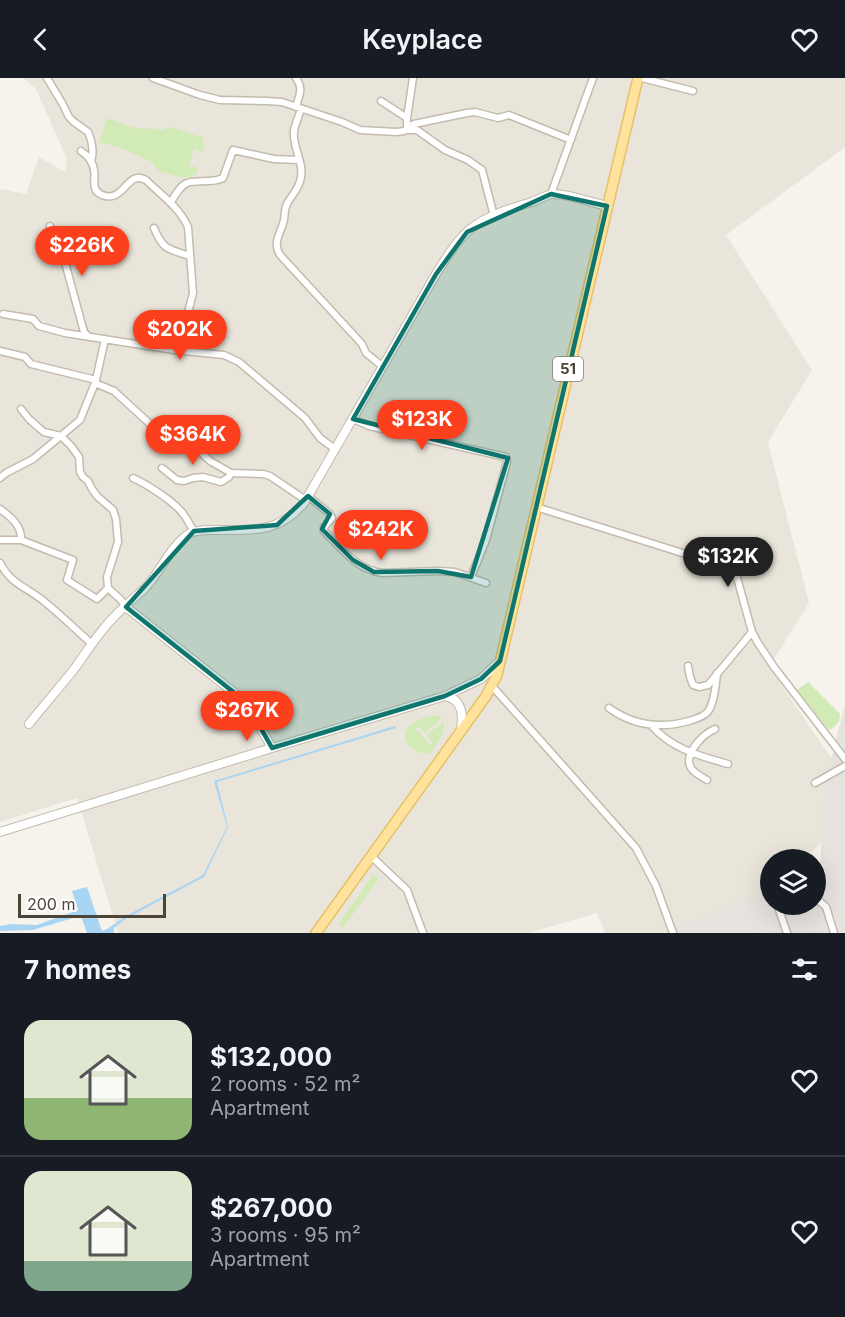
<!DOCTYPE html>
<html lang="en">
<head>
<meta charset="utf-8">
<style>
	:root { --surface:#171b24; --page:#242831; --text:#f1f3f6; --muted:#9ea1a6; --line:#363941; --accent:#fc3f1d }
	body { margin:0; font-family:Inter,sans-serif; background:var(--page); color:var(--text); height:100vh; display:flex; flex-direction:column; font-size:22px; white-space:nowrap }
	* { box-sizing:border-box; margin:0 }
	p { font-size:20px; color:var(--muted) }
	.icon { flex:none; width:33px; height:33px; fill:none; stroke:currentColor; stroke-width:2; stroke-linecap:round; stroke-linejoin:round }
	.map { position:relative; height:855px; overflow:hidden }
	.details { display:flex; flex-direction:column; background:var(--surface); flex:1 }
	.details>* { flex:none }
	.fabs { position:absolute; left:760px; top:771px; display:grid; gap:12px }
	.fabs a { display:grid; place-items:center; width:66px; height:66px; border-radius:50%; background:var(--surface); box-shadow:0 6px 24px #0002; font-size:30px }
	.scale { position:absolute; left:18px; bottom:15px; width:148px; box-sizing:border-box; padding-left:6px; border:3px solid #4b4439; border-top:0; font-size:16px; line-height:21px; white-space:nowrap; color:#4b4439; -webkit-text-stroke:4px #fff; paint-order:stroke }
	.price { position:absolute; translate:-50% -51px; padding:0 14px; border-radius:21px; background:var(--accent); color:#fff; font-size:20px; line-height:39px; filter:drop-shadow(0 2px 3px #0008) }
	.price::after { content:''; position:absolute; left:50%; top:36px; width:18px; height:14px; margin-left:-9px; background:inherit; clip-path:polygon(0 0,100% 0,50% 100%) }
	.price.current { background:#222; color:#fff }
	ul { padding:0; list-style:none }
	li { display:flex; align-items:center; gap:18px; height:150px; padding:0 24px }
	li+li { border-top:2px solid var(--line) }
	li span { display:grid; place-items:center; flex:none; width:168px; height:120px; border-radius:18px; color:#555 }
	li>.icon { margin-inline-start:auto }
	span .icon { width:72px; height:72px; fill:#fffc; stroke-width:1 }
	li b { font-size:26px }
	h2 { display:flex; justify-content:space-between; align-items:center; height:72px; padding:0 24px; font-size:26px }
	header { display:flex; justify-content:space-between; align-items:center; height:78px; padding:0 24px; background:var(--surface); font-size:27px; font-weight:600 }
	.map>svg:first-child { display:block }
	.residential { fill:#eae5da }
	.industrial { fill:#e6e2dd }
	.green { fill:#d2eab5 }
	.water { fill:#a9d4f2 }
	.lines { fill:none; stroke-linecap:round; stroke-linejoin:round }
	.minor-casing { stroke:#c2bbae; stroke-width:9 }
	.tertiary-casing { stroke:#c2bbae; stroke-width:10 }
	.primary-casing { stroke:#e6c16a; stroke-width:12 }
	.minor { stroke:#fff; stroke-width:6 }
	.tertiary { stroke:#fff; stroke-width:8 }
	.primary { stroke:#ffe39c; stroke-width:9 }
	.marked { fill:#0f766e; fill-opacity:0.2; stroke:#0f766e; stroke-width:4.5; stroke-linejoin:round }
	.labels { text-anchor:middle; stroke-width:4.5; stroke-linejoin:round; paint-order:stroke }
	.shield { fill:#fff; stroke:#817c74; stroke-width:1.5 }
	.shield-label { font-size:15px; font-weight:bold; fill:#4b4439 }
</style>
</head>
<body>
<header><svg class="icon" aria-label="back" viewBox="0 0 24 24"><path d="M15 5l-7 7 7 7"/></svg>Keyplace<svg class="icon" aria-label="heart" viewBox="0 0 24 24"><path d="M12 20l-8-8c-3-5 5-10 8-4 3-6 11-1 8 4z"/></svg></header>
<div class="map">
<svg width="845" height="855" viewBox="0 0 845 855">
	<rect width="100%" height="100%" fill="#f6f3ec"/>
	<path class="residential" d="M23 0H845V69L726 157 812 292 768 364 809 525 769 589 838 690 824 713 835 752 804 781 771 782V812L723 838 662 855H605L597 835 529 855H426L419 851 415 855H118L77 720 0 744V111L26 116 39 79 65 94 67 81 36 11Z"/>
	<path class="industrial" d="M845 627V855H665L771 809V826H816V790L820 788 825 704Z"/>
	<path class="green" d="M107 40 131 49 145 51 152 50 161 52 171 49 204 60 202 66 205 67 203 74 194 71 189 87 198 90 196 97 193 96 191 99H185L183 100 159 93 152 84 121 70 99 64Z
		M808 604 840 636 839 644 830 652 827 650 797 612Z
		M435 637 442 639 425 655 418 648 415 651 425 660 430 667 433 665 427 657 428 656 444 643C445 654 438 668 429 676 411 676 395 658 413 645 418 641 429 638 435 637Z
		M373 797 378 801 343 850 338 846Z"/>
	<path class="water" d="M395 648 396 650 217 704 228 749 204 799 127 840 114 850V855H87L82 841 80 838 33 852 0 853V848L11 846 37 847 78 832 72 813 87 809 102 853 107 851 126 838 203 797 227 749 214 703Z"/>
	<g class="lines">
		<g class="minor-casing">
			<path id="minor" d="M47 0 62 25 69 39 74 44 88 54C92 63 94 74 91 84
				M153 0 200 17 220 22 267 23 282 24 342 44 360 52 396 54 404 53 414 46 467 35 475 34 498 40 509 37 571 62
				M642 0 693 13
				M381 23 407 40V50L408 52H417L445 72 468 82 482 92 494 138
				M296 29C299 17 304 11 296 0
				M301 31C299 38 295 46 294 53 292 69 304 84 301 99 300 109 293 116 288 124 284 130 285 136 284 142 281 155 272 164 280 177L362 266 366 275 382 288
				M407 40 413 0
				M81 73C87 77 93 84 94 92 96 101 90 112 102 117 125 126 126 91 146 102 161 117 179 129 188 149L193 215 183 254 181 271
				M551 116 593 0
				M171 124C175 117 180 108 187 105 197 101 211 106 223 100L233 72 274 81 299 82
				M50 148 51 155 55 159 61 170 84 254 89 259
				M154 150C163 172 168 171 190 178
				M3 236 33 241 39 248 65 255 174 272 224 277 239 284 305 340 320 360 335 371
				M0 273 25 279 31 286 96 302 95 305 114 313 150 346 158 351 175 356 190 364 210 383 231 395 263 396 270 398 301 419 304 420 308 418 330 436 332 440 324 449V453C340 469 357 492 382 495L438 493 455 494 486 505
				M96 302 105 261
				M21 331 29 341 38 349 44 354 61 358 71 368 79 379 80 394 83 399 88 403 92 411 97 418 113 432 116 441 118 464 107 499 108 510
				M353 341 369 348 506 379 507 384 486 462 471 499
				M162 390 177 402 184 403 193 400 203 399 221 404 229 399 231 395
				M0 400 6 395 33 381 80 342 95 305
				M133 400C148 407 175 424 184 437 188 442 190 448 194 453
				M536 429 730 490 736 496 752 554 758 565 774 589 845 681
				M0 431C11 439 22 448 21 462L73 482 67 502 97 521 108 510 121 522 126 529
				M0 462H21
				M0 485C12 508 28 509 46 525 62 538 76 552 92 566
				M688 588 690 599 693 607 699 609 708 607 752 554
				M492 608 636 770 656 808 673 855
				M609 630C634 648 660 651 689 643 696 641 706 638 709 632 715 622 716 606 717 595
				M652 648C672 671 700 678 728 686
				M707 702C702 699 694 695 691 690 683 676 703 656 715 651
				M815 705 845 688
				M371 778 407 812 423 855
				M816 820 826 829 834 855
				M777 826 787 855"/>
		</g>
		<g class="tertiary-casing">
			<path id="tertiary" d="M126 529 246 624 272 670
				M445 618C463 621 463 637 461 652
				M29 646C44 627 60 609 75 590 85 576 94 562 105 549 116 535 131 523 144 511 161 494 169 469 190 455 198 451 209 452 217 452 253 452 279 455 304 425L436 196C445 182 453 167 466 155 482 139 510 130 532 124 538 122 548 116 553 116 565 115 594 125 607 128
				M0 754 272 670 445 618 481 601 500 583"/>
		</g>
		<g class="primary-casing">
			<path id="primary" d="M316 855 486 618 497 597 638 0"/>
		</g>
		<use href="#minor" class="minor"/>
		<use href="#tertiary" class="tertiary"/>
		<use href="#primary" class="primary"/>
	</g>
	<path class="marked" d="M551 116 607 128 500 583 481 601 445 618 272 670 246 624 126 529 194 453 277 447 308 418 330 436 322 451 353 482 374 494 438 493 471 499 508 380 353 341 436 196 467 154Z"/>
	<g class="labels">
		<rect class="shield" x="553" y="279" width="30" height="24" rx="4.5"/>
		<g class="shield-label">
			<text x="568" y="296">51</text>
		</g>
	</g>
</svg>
<div class="fabs">
<a><svg class="icon" aria-label="layers" viewBox="0 0 24 24"><path d="M12 4l9 5-9 5-9-5zM3 14l9 5 9-5"/></svg></a>
</div>
<div class="scale">200 m</div>
<b class="price" style="left:82px;top:199px">$226K</b>
<b class="price" style="left:180px;top:283px">$202K</b>
<b class="price" style="left:422px;top:373px">$123K</b>
<b class="price" style="left:193px;top:388px">$364K</b>
<b class="price" style="left:381px;top:483px">$242K</b>
<b class="price current" style="left:728px;top:510px">$132K</b>
<b class="price" style="left:247px;top:664px">$267K</b>
</div>
<section class="details">
<h2>7 homes<svg class="icon" aria-label="filters" viewBox="0 0 24 24"><path d="M4 7h16M4 17h16"/><circle cx="9" cy="7" r="2"/><circle cx="15" cy="17" r="2"/></svg></h2>
<ul>
<li><span style="background:linear-gradient(#dfe7d0 65%,#8fb573 0)"><svg class="icon" aria-label="home" viewBox="0 0 24 24"><path d="M3 11l9-7 9 7M6 9v11h12V9"/></svg></span><div><b>$132,000</b><p>2 rooms · 52 m²</p><p>Apartment</p></div><svg class="icon" aria-label="heart" viewBox="0 0 24 24"><path d="M12 20l-8-8c-3-5 5-10 8-4 3-6 11-1 8 4z"/></svg></li>
<li><span style="background:linear-gradient(#dfe7d0 75%,#7fa58c 0)"><svg class="icon" aria-label="home" viewBox="0 0 24 24"><path d="M3 11l9-7 9 7M6 9v11h12V9"/></svg></span><div><b>$267,000</b><p>3 rooms · 95 m²</p><p>Apartment</p></div><svg class="icon" aria-label="heart" viewBox="0 0 24 24"><path d="M12 20l-8-8c-3-5 5-10 8-4 3-6 11-1 8 4z"/></svg></li>
</ul>
</section>
</body>
</html>
